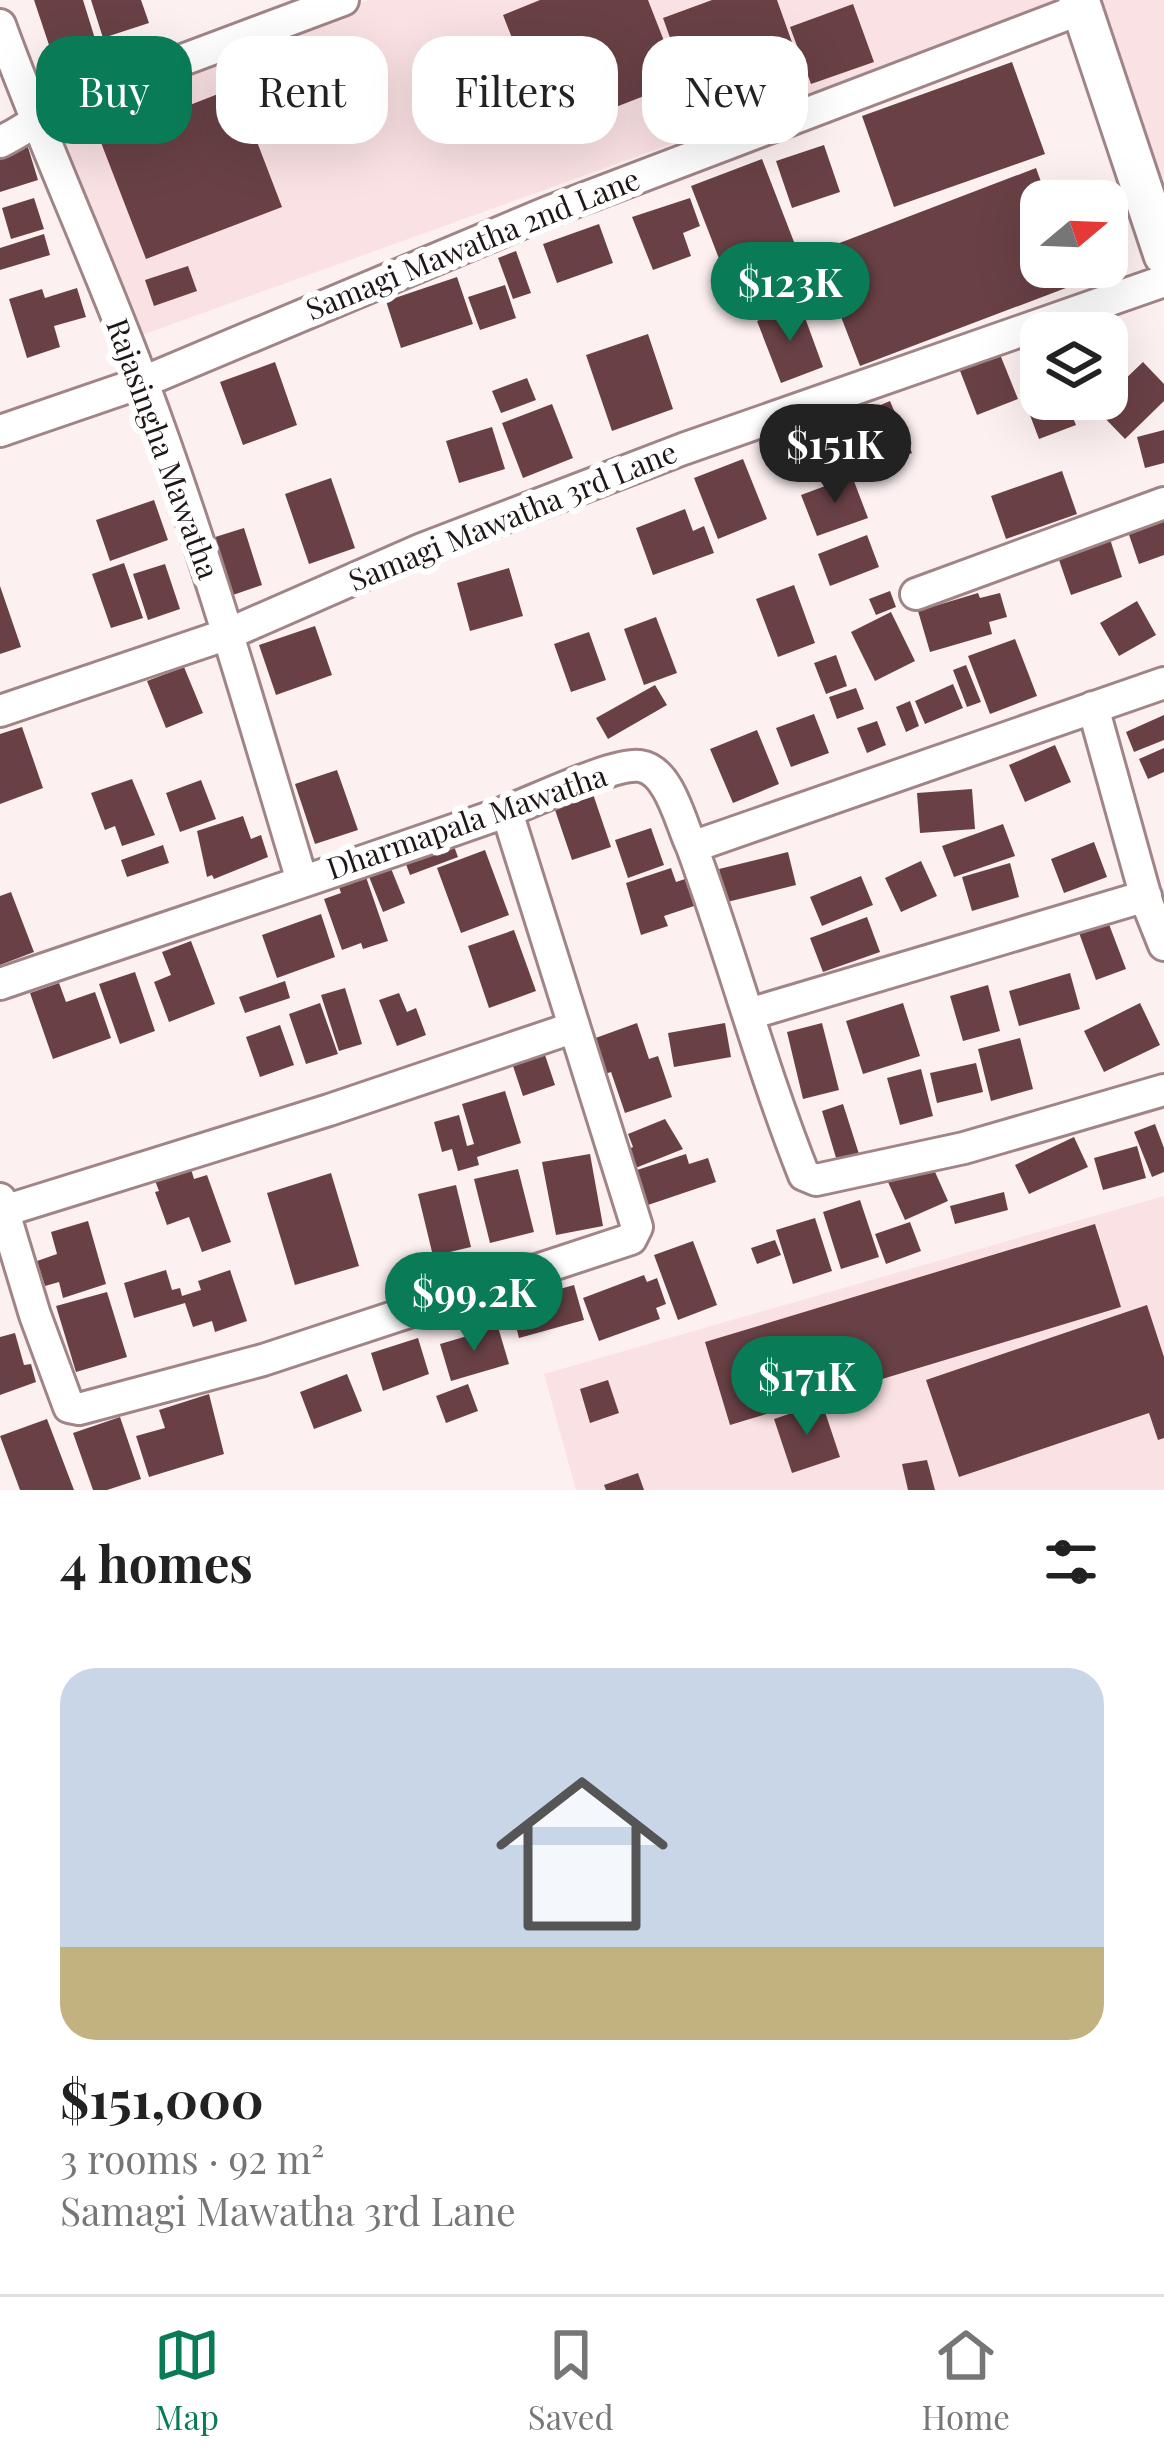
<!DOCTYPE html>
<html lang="en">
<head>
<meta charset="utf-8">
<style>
	:root { --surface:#fff; --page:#f2f2f2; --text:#222; --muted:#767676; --line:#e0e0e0; --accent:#0a7b57 }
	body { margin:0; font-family:"Playfair Display",serif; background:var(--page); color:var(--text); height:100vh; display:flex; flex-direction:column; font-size:45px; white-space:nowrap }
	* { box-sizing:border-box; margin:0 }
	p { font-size:39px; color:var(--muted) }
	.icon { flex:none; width:66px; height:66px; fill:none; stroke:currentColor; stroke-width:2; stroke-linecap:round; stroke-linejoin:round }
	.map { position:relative; height:1490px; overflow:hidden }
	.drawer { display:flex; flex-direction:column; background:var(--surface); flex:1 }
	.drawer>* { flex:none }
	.guide { position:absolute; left:36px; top:36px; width:1092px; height:108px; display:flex; gap:24px }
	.needle { width:78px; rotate:71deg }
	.buttons { position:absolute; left:1020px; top:180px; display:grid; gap:24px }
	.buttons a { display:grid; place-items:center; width:108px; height:108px; border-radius:24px; background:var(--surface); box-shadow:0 12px 48px #0002; font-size:60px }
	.price { position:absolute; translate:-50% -102px; padding:0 27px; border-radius:42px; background:var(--accent); color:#fff; font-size:39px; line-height:78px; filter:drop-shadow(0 3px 6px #0008) }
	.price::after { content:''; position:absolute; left:50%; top:72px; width:36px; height:27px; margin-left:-18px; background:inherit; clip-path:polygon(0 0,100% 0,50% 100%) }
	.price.current { background:#222; color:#fff }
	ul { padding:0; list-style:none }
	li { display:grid; align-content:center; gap:24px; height:636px; padding:0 60px }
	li+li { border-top:3px solid var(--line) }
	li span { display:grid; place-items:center; height:372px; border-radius:36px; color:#555 }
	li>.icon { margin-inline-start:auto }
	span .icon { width:216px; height:216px; fill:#fffc; stroke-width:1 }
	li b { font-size:51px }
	h2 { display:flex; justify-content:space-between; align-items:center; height:144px; padding:0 60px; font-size:51px }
	.pill { padding:0 42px; border-radius:36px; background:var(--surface); box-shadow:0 12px 48px #0002; font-size:42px; line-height:108px }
	.pill.current { background:var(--accent); color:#fff }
	.menu { display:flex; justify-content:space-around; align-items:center; height:168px; border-top:3px solid var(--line); background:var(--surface); font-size:33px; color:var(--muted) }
	.menu a { display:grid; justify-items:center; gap:6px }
	.menu .current { color:var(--accent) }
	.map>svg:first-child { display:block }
	.built { fill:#fae1e3 }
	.building { fill:#694145 }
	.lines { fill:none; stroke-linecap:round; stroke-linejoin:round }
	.street-casing { stroke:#a08486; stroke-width:36 }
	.secondary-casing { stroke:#a08486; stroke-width:45 }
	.street { stroke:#fff; stroke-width:30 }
	.secondary { stroke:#fff; stroke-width:39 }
	.labels { text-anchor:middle; stroke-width:12; stroke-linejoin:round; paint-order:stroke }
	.street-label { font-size:30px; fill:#201616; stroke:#fff }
</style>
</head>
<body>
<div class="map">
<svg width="1164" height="1490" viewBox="0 0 1164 1490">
	<rect width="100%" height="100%" fill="#fdf0f1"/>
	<path class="built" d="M368 0H1070L131 339 50 115Z
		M1086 0H1164V227Z
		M1164 1196V1490H576L544 1374Z"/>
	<path class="building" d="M34 0H83L96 42 53 57Z
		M91 0H141L149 23 103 38Z
		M540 0H648L680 82 549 133 503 15Z
		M712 0H777L804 76 697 114 663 18Z
		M853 4 874 62 811 84 790 27Z
		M1012 62 1045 154 894 207 862 116Z
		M236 87 282 207 146 259 100 140Z
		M27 144 38 180 0 192V153Z
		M824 145 840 192 792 208 776 161Z
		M762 159 794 242 723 269 691 186Z
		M1036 168 1048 201H1041V267H1073L1079 283 860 366 816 252Z
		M34 198 44 229 11 239 2 208Z
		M690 198 700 226 683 233 691 256 653 270 632 217Z
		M599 224 613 263 557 283 543 244Z
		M44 234 50 255 0 270V248Z
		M516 251 531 293 513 299 498 258Z
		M188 266 197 291 154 306 145 280Z
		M457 277 473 324 401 348 386 301Z
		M505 285 516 318 480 330 468 297Z
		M77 288 86 317 54 326 60 347 27 358 9 299 42 289 45 298Z
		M800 304 823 367 781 383 757 321Z
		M648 334 673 409 612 431 586 355Z
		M997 347 1018 399 977 415 957 363Z
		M275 362 297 425 243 445 220 382Z
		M1143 362 1164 384V401L1125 439 1095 408Z
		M527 378 536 400 501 413 492 391Z
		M1041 396V399H1065L1076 425 1039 439 1025 402Z
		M890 401 912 453 877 468 855 416Z
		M552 404 573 458 523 478 502 423Z
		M492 427 505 469 459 483 446 441Z
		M1164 430V463L1145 468 1137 437Z
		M743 459 767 519 718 539 694 478Z
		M1062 471 1077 514 1006 539 991 496Z
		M852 476 868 518 817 536 801 495Z
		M331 478 355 548 309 564 285 494Z
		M154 500 168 540 110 561 96 520Z
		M685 509 693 531 704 526 714 553 653 575 636 528Z
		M1164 513V555L1139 564 1126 526Z
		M244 528 262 585 230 596 212 538Z
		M867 535 879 567 830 586 818 554Z
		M1110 539 1122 577 1071 595 1058 557Z
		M124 563 143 618 111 628 92 574Z
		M165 564 180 609 148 620 133 574Z
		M509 568 523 616 470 631 457 583Z
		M794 585 815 643 778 657 756 599Z
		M0 586 21 647 0 654Z
		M890 591 896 607 876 615 869 599Z
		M978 593 980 598 1000 593 1007 617 989 622 992 634 930 652 918 611Z
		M1137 601 1156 635 1119 656 1100 623Z
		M891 612 915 661 875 681 851 632Z
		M656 617 677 673 644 685 624 629Z
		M315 626 332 675 276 695 259 645Z
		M589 632 606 680 571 692 554 644Z
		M1015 639 1037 696 990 714 968 656Z
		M836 655 847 686 826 694 814 663Z
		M966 665 981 702 967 707 953 670Z
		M184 667 203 713 166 728 147 681Z
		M953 684 963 708 925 724 915 701Z
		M655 685 667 705 608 739 596 718Z
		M856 688 864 709 837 719 829 697Z
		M910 701 919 726 906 732 896 707Z
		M814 714 829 753 791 767 776 728Z
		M1164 715V740L1134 752 1126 732Z
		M877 721 886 745 867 753 857 728Z
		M22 727 43 788 0 804V734Z
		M757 730 779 784 733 803 710 749Z
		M1055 745 1071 782 1025 802 1009 765Z
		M1164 748V772L1148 779 1139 759Z
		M337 770 358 830 315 844 295 784Z
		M132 779 155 835 122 846 115 826 105 830 91 793Z
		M201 780 216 819 180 832 166 793Z
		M972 789 975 829 920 833 917 793Z
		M593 794 611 847 572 860 554 807Z
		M243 816 251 839 261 835 268 857 214 879 212 875 207 877 197 831Z
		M1003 824 1015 856 954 877 942 846Z
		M651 828 664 865 628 878 615 840Z
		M452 841 458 857 410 875 404 859Z
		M1094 842 1107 877 1064 893 1051 859Z
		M163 845 169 863 127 877 121 860Z
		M485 850 509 915 461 933 437 868Z
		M788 852 796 885 727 902 719 869Z
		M388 861 405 903 383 912 366 869Z
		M921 861 937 896 901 912 885 878Z
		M1010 863 1019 897 972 911 962 877Z
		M671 868 676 882 688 878 697 905 664 916 668 926 641 935 626 883Z
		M861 876 873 905 822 926 810 897Z
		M366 877 388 941 363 949 361 943 342 950 324 899 341 893 339 887Z
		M11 892 34 952 0 965V896Z
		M321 914 335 957 277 978 262 935Z
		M867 917 880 952 823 972 810 938Z
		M1107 919 1126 969 1096 980 1078 930Z
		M514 930 536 991 489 1008 468 946Z
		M191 941 215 1004 169 1022 154 982 171 975 162 952Z
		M135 972 155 1031 120 1044 99 984Z
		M1070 973 1080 1009 1019 1026 1009 991Z
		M285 981 290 998 245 1013 239 997Z
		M59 983 66 1002 95 992 111 1038 53 1059 30 993Z
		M988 985 1000 1031 963 1041 950 996Z
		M345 988 362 1044 339 1051 321 995Z
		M399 993 407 1012 416 1008 426 1035 397 1046 379 1000Z
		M320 1003 338 1054 306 1064 289 1014Z
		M903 1003 920 1056 863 1074 846 1021Z
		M1140 1003 1160 1045 1104 1072 1084 1031Z
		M637 1023 649 1059 658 1056 672 1097 625 1113 611 1072 602 1075 590 1040Z
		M725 1023 731 1057 674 1067 668 1033Z
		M822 1023 839 1090 803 1099 787 1032Z
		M280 1025 294 1065 260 1077 246 1037Z
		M1020 1038 1033 1089 991 1101 978 1049Z
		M543 1049 555 1085 523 1096 511 1060Z
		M976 1063 983 1092 937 1103 930 1073Z
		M921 1069 933 1116 900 1125 887 1078Z
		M505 1091 521 1143 477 1157 479 1165 458 1171 452 1149 442 1152 434 1122 459 1115 467 1146 474 1144 462 1104Z
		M843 1104 859 1154 837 1161 822 1111Z
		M665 1119 683 1149 633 1169 626 1150 633 1147 628 1134Z
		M1155 1124 1164 1148V1172L1152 1177 1134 1132Z
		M1074 1137 1088 1167 1029 1194 1015 1165Z
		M1137 1146 1146 1178 1103 1190 1094 1158Z
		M590 1154 603 1226 556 1235 542 1162Z
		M686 1154 689 1164 708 1158 716 1182 648 1205 637 1170Z
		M931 1163 948 1201 905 1220 888 1182Z
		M190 1166 194 1179 207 1175 231 1242 202 1252 189 1217 167 1225 155 1192 159 1191 154 1178Z
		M518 1169 534 1232 490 1243 474 1179Z
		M331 1173 359 1266 295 1285 267 1193Z
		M456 1185 471 1247 433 1256 418 1194Z
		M1004 1192 1008 1210 955 1224 950 1206Z
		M860 1200 879 1257 841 1269 823 1212Z
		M815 1218 832 1271 793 1284 776 1230Z
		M88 1221 106 1284 63 1298 59 1282 45 1286 37 1261 57 1254 51 1232Z
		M910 1222 921 1251 886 1264 875 1234Z
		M1095 1224 1121 1307 730 1425 705 1342Z
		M775 1240 781 1255 757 1264 751 1248Z
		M693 1241 717 1305 678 1320 654 1255Z
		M166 1270 172 1290 180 1288 182 1296 201 1290 198 1281 230 1270 247 1321 215 1332 212 1321 193 1327 185 1303 134 1318 124 1283Z
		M644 1275 647 1282 657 1278 666 1304 656 1308 660 1319 599 1341 583 1298Z
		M574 1285 584 1320 519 1338 510 1303Z
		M107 1292 127 1357 76 1372 56 1306Z
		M1147 1305 1164 1357V1438L1158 1440 1149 1413 959 1477 926 1380Z
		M498 1327 509 1364 451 1381 440 1344Z
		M15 1333 24 1365 31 1364 36 1382 0 1395V1337Z
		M418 1338 429 1374 383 1391 371 1353Z
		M347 1374 362 1411 314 1429 300 1392Z
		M608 1380 619 1413 590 1423 580 1389Z
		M468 1384 478 1411 446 1423 436 1396Z
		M209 1394 224 1454 149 1477 136 1436 165 1428 159 1410Z
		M822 1403 840 1457 792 1473 774 1419Z
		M120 1417 141 1479 107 1490H93L73 1433Z
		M47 1419 74 1490H20L0 1436Z
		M927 1460 935 1490H908L902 1464Z
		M638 1473 644 1490H606L604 1485Z"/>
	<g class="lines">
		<g class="street-casing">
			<path id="street" d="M0 25C44 146 98 262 143 383 204 546 252 714 302 881
				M0 142C24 131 42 115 65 104L343 0
				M0 431 143 382 548 212 1081 9
				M916 594 1164 503
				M1093 707 1148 905 1164 945
				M0 711 228 634 422 549 683 449 1164 281
				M692 847C732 956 761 1067 804 1175L816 1180 964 1148 1164 1090
				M0 984C167 927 335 872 502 813 531 803 614 762 640 766 670 770 681 825 692 847L1164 683
				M749 1014 1146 896
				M0 1199 35 1315 69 1407 79 1409 263 1360 631 1239 637 1227 507 812
				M4 1211 329 1110 572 1028"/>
		</g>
		<g class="secondary-casing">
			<path id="secondary" d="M1079 0 1164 255"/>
		</g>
		<use href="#street" class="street"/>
		<use href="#secondary" class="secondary"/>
	</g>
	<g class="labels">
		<g class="street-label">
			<text transform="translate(473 245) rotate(-22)" y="10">Samagi Mawatha 2nd Lane</text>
			<text transform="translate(162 449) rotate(70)" y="10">Rajasingha Mawatha</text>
			<text transform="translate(513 517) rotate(-22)" y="10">Samagi Mawatha 3rd Lane</text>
			<text transform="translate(467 823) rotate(-19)" y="10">Dharmapala Mawatha</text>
		</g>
	</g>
</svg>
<div class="buttons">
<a><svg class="needle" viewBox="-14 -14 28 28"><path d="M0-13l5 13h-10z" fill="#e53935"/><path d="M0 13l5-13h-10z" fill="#767676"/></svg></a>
<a><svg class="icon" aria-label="layers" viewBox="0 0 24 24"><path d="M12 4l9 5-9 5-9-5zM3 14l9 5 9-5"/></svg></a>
</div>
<b class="price" style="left:790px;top:344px">$123K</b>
<b class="price current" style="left:835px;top:506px">$151K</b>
<b class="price" style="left:474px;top:1354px">$99.2K</b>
<b class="price" style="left:807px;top:1438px">$171K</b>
<div class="guide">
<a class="pill current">Buy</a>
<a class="pill">Rent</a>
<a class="pill">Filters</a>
<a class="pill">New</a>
</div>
</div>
<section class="drawer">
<h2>4 homes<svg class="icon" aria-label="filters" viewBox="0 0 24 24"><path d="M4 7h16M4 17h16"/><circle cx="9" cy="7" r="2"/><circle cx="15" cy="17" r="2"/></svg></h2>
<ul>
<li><span style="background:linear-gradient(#c9d6e8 75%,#c2b280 0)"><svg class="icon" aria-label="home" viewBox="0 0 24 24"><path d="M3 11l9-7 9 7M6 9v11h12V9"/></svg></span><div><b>$151,000</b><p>3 rooms · 92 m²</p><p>Samagi Mawatha 3rd Lane</p></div></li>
</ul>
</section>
<nav class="menu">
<a class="current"><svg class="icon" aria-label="map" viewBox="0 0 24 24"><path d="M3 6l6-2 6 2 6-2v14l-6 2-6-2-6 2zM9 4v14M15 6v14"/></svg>Map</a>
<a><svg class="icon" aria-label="saved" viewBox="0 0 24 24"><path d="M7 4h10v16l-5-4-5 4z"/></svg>Saved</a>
<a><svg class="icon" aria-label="home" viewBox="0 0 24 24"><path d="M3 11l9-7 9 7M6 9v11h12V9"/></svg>Home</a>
</nav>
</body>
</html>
